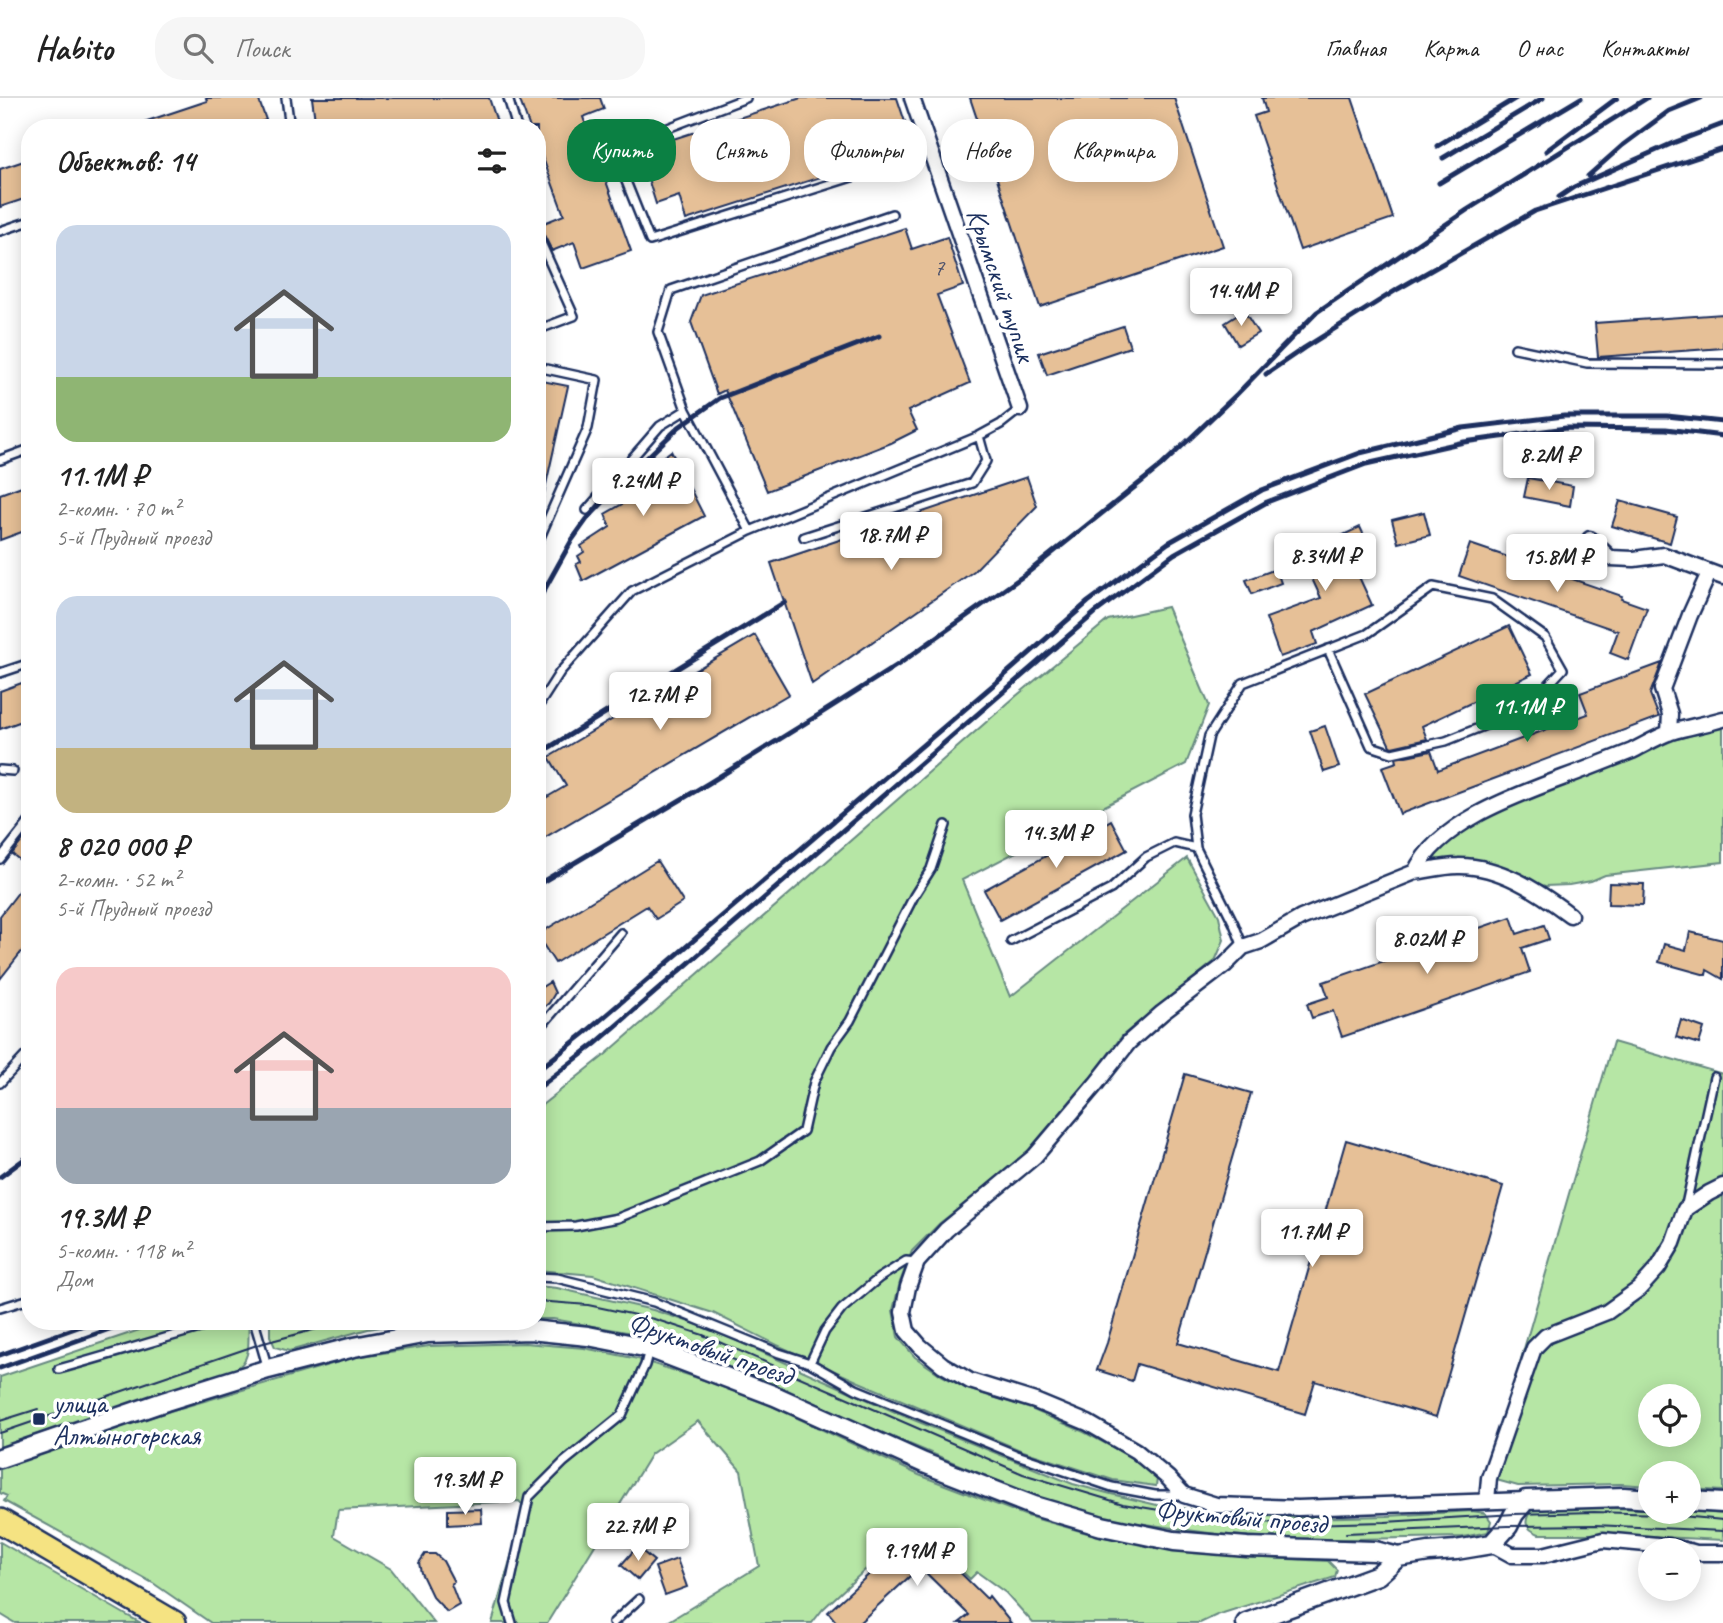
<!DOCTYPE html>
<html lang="ru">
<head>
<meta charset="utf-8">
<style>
	:root { --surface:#fff; --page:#f6f6f6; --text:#222; --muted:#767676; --line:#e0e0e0; --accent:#0b8043 }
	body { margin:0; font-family:Caveat,sans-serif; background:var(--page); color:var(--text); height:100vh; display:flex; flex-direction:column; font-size:26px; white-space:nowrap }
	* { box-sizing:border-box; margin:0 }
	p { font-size:23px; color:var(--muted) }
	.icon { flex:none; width:38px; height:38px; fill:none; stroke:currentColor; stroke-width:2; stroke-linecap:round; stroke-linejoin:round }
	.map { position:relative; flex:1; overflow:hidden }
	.drawer { position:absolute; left:21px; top:21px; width:525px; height:1211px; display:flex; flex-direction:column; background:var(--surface); border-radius:28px; box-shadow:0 4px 18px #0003 }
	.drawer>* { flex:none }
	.top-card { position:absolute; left:567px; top:21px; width:665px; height:63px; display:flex; gap:14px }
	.fabs { position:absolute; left:1638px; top:1286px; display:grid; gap:14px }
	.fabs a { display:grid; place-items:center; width:63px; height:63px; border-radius:50%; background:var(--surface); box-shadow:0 4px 18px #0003; font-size:35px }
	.price { position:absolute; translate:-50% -60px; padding:0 16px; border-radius:7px; background:#fff; color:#222; font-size:23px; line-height:46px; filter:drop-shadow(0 2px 4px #0008) }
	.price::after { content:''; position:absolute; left:50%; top:42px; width:21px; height:16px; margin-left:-10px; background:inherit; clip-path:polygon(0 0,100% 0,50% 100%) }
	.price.current { background:var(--accent); color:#fff }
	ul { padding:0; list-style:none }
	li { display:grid; align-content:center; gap:14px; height:371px; padding:0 35px }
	li span { display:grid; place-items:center; height:217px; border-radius:21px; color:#555 }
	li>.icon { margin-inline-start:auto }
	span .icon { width:126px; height:126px; fill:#fffc; stroke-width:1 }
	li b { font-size:30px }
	h2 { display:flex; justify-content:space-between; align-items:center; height:84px; padding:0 35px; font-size:30px }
	.tag { padding:0 24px; border-radius:28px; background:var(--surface); box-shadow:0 4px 18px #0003; font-size:24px; line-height:63px }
	.tag.current { background:var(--accent); color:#fff }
	header { display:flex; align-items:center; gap:42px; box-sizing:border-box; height:98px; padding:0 35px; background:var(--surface); border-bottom:2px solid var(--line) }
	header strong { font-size:33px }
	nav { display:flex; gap:38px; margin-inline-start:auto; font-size:24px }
	.search { width:490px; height:63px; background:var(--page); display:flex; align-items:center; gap:18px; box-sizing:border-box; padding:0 24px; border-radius:28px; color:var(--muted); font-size:26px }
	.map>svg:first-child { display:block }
	.green { fill:#b6e6a5; stroke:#688a82; stroke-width:2; fill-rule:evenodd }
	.building { fill:#e6c097; stroke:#1b2f5e; stroke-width:2 }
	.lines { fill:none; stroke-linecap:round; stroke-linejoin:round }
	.service-casing { stroke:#1b2f5e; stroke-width:12 }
	.minor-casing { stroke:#1b2f5e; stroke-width:19 }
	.tertiary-casing { stroke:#1b2f5e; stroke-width:23 }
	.primary-casing { stroke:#1b2f5e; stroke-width:28 }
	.service { stroke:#fff; stroke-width:7 }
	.minor { stroke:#fff; stroke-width:14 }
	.tertiary { stroke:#fff; stroke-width:18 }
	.primary { stroke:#f5e382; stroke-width:23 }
	.tram { stroke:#1b2f5e; stroke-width:2 }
	.rail { stroke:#1b2f5e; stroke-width:5 }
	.poi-dot { fill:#1b2f5e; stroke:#fff; stroke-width:2.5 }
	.labels { text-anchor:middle; stroke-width:7; stroke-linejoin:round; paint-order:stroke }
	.number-label { font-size:24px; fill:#4e536c }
	.street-label { font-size:28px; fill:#1b2f5e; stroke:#fff }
	.poi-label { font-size:28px; fill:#1b2f5e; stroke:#fff; text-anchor:start }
</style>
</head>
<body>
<header>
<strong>Habito</strong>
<div class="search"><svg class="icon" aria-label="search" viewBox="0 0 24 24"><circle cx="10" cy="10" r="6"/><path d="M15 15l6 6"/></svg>Поиск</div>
<nav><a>Главная</a><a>Карта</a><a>О нас</a><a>Контакты</a></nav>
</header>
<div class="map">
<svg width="1723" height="1525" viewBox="0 0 1723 1525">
	<rect width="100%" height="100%" fill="#fff"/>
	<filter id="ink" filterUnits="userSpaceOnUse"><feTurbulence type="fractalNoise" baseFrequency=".0143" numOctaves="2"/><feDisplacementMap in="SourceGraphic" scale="14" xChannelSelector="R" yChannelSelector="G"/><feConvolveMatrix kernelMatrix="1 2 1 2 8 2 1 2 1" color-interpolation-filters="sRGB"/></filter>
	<g filter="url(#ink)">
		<path class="green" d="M1167 509 1209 607 1186 666 962 782 1010 899 1187 760 1219 818 1224 842 1215 863 1156 910 1122 938 1091 979 1027 1054 991 1085 940 1125 912 1153 900 1184 893 1212 898 1239 915 1259 941 1277 967 1291 1031 1311 1084 1334 1133 1360 1157 1381 1156 1388 1113 1382 1020 1352 859 1284 777 1247 713 1215 593 1177 537 1172V1011L605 957 1015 599 1108 522Z
			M1723 629V764L1605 777 1591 783 1569 787 1545 788 1520 780 1504 770 1481 763 1456 761 1440 762 1434 760V752L1480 719 1665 644Z
			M1613 944 1723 976V1393L1689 1391V1376H1650V1388L1621 1386 1518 1388 1482 1378 1501 1330ZM1650 1298H1689V1337H1650Z
			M537 1188 557 1190 653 1212 708 1230 904 1318 1073 1386 1111 1396 1157 1407 1219 1415 1301 1420 1387 1418 1472 1413 1485 1415 1491 1423 1488 1434 1463 1439 1297 1442 1216 1436 1117 1422 1062 1408 1017 1391 768 1287 697 1255 649 1238 553 1221H537Z
			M166 1223H249C247 1242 253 1260 236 1271L0 1351V1279Z
			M274 1223H420L368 1231 289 1253 275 1249 270 1238V1227Z
			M525 1245 584 1250 638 1261 704 1282 774 1309 919 1377 1027 1418 1098 1438 1177 1451 1247 1459 1328 1463 1337 1472 1335 1479 1217 1517 1200 1525H1033L1006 1495 977 1474 970 1481 924 1438 902 1453 893 1446 823 1511 812 1525H666L759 1468 741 1373 698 1323 651 1356 547 1525H492L525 1410 519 1403 338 1412 334 1438 391 1471 434 1525H211L153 1485 4 1403 7 1398 0 1395V1367L170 1313 356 1259 429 1248Z
			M1557 1409 1650 1411V1414L1689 1413 1723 1416V1442L1595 1436H1539C1524 1430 1523 1423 1533 1410Z
			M0 1444 128 1518 141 1525H15L0 1516Z"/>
		<path class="building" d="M206 0H258L266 22 244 30H135V27L207 3Z
			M312 0H489L499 30H316Z
			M519 0H600L604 11 583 19 631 153 583 170 574 144 552 153 539 127 564 117 537 44V30H530Z
			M801 0H897L906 27 870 40 877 61 686 122 679 98 656 106 639 52Z
			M970 0H1174L1223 148 1040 209Z
			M1262 0H1352L1393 120 1300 152 1254 18 1266 14Z
			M30 61V99L0 109V71Z
			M905 130 912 151 947 139 963 188 937 197 970 285 908 313 917 332 891 345 767 393 725 292 717 296 691 224 701 197Z
			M1244 213 1258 235 1238 247 1225 225Z
			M1723 216V250L1598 259 1595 225Z
			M1123 228 1130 249 1047 277 1039 255Z
			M537 282 568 288 543 400 537 399Z
			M671 353 704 418 583 483 576 466 581 464 578 458 584 454 581 448 610 429 605 416 645 393 637 379Z
			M1027 379 1037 408 974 473 812 586 771 465Z
			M1528 380 1573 388 1570 408 1524 399Z
			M30 385V431L0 442V396Z
			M1620 403 1677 419 1670 445 1612 428Z
			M1424 414 1430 437 1398 445 1392 422Z
			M1360 429 1374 459 1354 468 1372 507 1313 534 1317 546 1280 559 1266 520 1321 500 1301 457Z
			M1470 446 1622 498 1621 501 1647 510 1628 562 1610 555 1618 533 1459 478Z
			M1276 471 1281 485 1252 496 1246 482Z
			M1509 528 1532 576 1422 628 1427 641 1392 649 1390 648 1365 596Z
			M755 537 789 596 537 744V705L566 688 549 659Z
			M1662 565 1650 596 1659 619 1400 716 1382 669 1397 664 1396 660 1431 653 1438 672 1588 616 1580 595Z
			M30 582V620L0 631V593Z
			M1325 628 1339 669 1324 674 1310 633Z
			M1111 722 1127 752 1000 822 984 792Z
			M30 733V770L12 756Z
			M657 763 683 804 656 821 647 808 555 865 537 837Z
			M30 779V843L0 881V818Z
			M1609 785 1644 786 1643 807 1608 806Z
			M1511 819 1517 836 1544 827 1549 841 1522 850 1530 874 1342 939 1333 913 1312 920 1307 906 1328 899 1323 884Z
			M1690 834 1723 842V881L1707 872 1706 877 1659 864 1664 846 1686 852Z
			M550 884 555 895 549 905 537 915V892Z
			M1681 922 1704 930 1699 946 1676 939Z
			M1185 976 1251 995 1178 1245 1279 1274 1346 1042 1503 1088 1436 1319 1315 1283 1305 1316 1137 1266 1132 1283 1097 1272 1107 1245Z
			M481 1411 482 1425 448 1427V1412Z
			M924 1439 987 1501 989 1498 1011 1525H959L969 1517 920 1469 859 1525H837L828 1514 888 1459 896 1468Z
			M637 1449 654 1463 638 1482 621 1467Z
			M425 1456H435L443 1463 454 1484 451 1486 459 1507 447 1514 432 1498 421 1475 419 1465Z
			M677 1461 687 1489 665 1497 655 1469Z"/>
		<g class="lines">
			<g class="service-casing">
				<path id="service" d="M286 0 290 30
					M508 0 517 30
					M746 0 613 51 650 143 896 65
					M0 133 30 123
					M537 136 574 218 537 232
					M1515 250 1587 265 1723 266
					M537 269 597 282 588 330 537 446
					M686 312 750 433 979 338 1001 326 1020 311
					M0 362 30 351
					M587 412 660 328 686 312 658 234 671 192 892 116
					M804 439 972 385 986 363 979 338
					M0 575 30 565
					M537 610 560 574 632 493 750 433
					M0 672 13 673
					M0 761 30 723
					M1011 843 1111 791 1146 759 1174 745 1196 750
					M1243 849 1234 826 1196 750 1192 716 1209 638 1243 585 1367 536 1433 489 1492 501 1545 539 1563 571 1526 611 1446 643 1392 655 1371 648 1328 551
					M537 933 621 835
					M0 985 30 953
					M1685 1111 1714 979
					M537 1129 576 1128 618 1120 760 1063 803 1033 814 984 831 949 850 923 914 798 931 771 946 727
					M537 1179 557 1180 654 1204 779 1255 810 1265 856 1291 1017 1357 1112 1389 1155 1397H1182
					M0 1210 30 1201
					M254 1223 268 1271
					M810 1265 825 1233 842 1211 879 1180 906 1163 916 1164
					M59 1271C114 1256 169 1238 225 1223
					M512 1525 506 1505 529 1399 564 1364 622 1317 645 1267 649 1251
					M613 1525 639 1501"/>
			</g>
			<g class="minor-casing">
				<path id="minor" d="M912 0 1020 311
					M1590 441 1610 460 1634 461 1664 457 1723 479
					M1669 635 1670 616 1662 591 1690 517 1709 475
					M1415 774C1429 772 1444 768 1458 768 1499 767 1538 793 1570 817
					M1526 1402 1298 1410 1216 1407 1184 1397 1168 1380 1136 1353 1088 1325 1035 1303 970 1283 943 1267 920 1248 907 1233 903 1214 908 1189 917 1164 946 1132 1035 1058 1096 986 1129 944 1162 915 1225 867 1243 849 1261 843 1301 820 1415 774C1441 719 1532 692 1586 671 1601 665 1617 659 1632 653 1644 647 1657 639 1671 634 1688 629 1706 626 1723 621
					M1487 1403 1489 1380 1534 1250 1546 1238 1607 1214 1639 1191 1658 1170 1673 1145 1685 1111 1709 1095 1723 1088
					M1492 1446 1512 1457H1543L1603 1442 1668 1448 1685 1452
					M1689 1453 1696 1455H1723"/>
			</g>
			<g class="tertiary-casing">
				<path id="tertiary" d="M0 1360 166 1303 268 1271 354 1249 428 1235 530 1232 588 1238 649 1250 775 1298 924 1365 1034 1408 1102 1428 1174 1443 1247 1449 1375 1453 1398 1459 1429 1454 1456 1452 1492 1446 1508 1428 1514 1416 1526 1402 1624 1399 1650 1401
					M1689 1403 1723 1405
					M1246 1525 1378 1477 1398 1459"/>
			</g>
			<g class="primary-casing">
				<path id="primary" d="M0 1423 174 1525"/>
			</g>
			<use href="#service" class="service"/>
			<use href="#minor" class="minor"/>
			<use href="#tertiary" class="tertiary"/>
			<use href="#primary" class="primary"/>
			<path class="tram" d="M537 1203 588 1207 654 1221 703 1237 1023 1376 1123 1406 1219 1422 1301 1426 1385 1424 1514 1416 1594 1414 1661 1416 1723 1422
				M634 1227C671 1235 705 1249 739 1264
				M0 1323 38 1311
				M0 1335 260 1246 347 1223
				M1346 1435 1508 1428 1595 1427 1723 1433"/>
			<path class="rail" d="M1437 48 1516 0
				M1546 53 1617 0
				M1443 60 1543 0
				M1588 78 1623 47 1669 13 1701 0
				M1439 85 1581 0
				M1559 99 1574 89 1673 45 1723 26
				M1266 276 1304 250 1398 191 1535 113 1723 51
				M537 505 572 442 587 421 633 373 679 329 720 300 879 238
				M537 657 785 504
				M537 787 709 685 820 616 899 566 1026 476 1161 368 1237 296 1317 214 1467 112 1647 0
				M537 973 585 935 999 582 1088 504 1168 445 1262 392 1360 355 1463 330 1564 318H1667L1723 324
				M537 991 595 946 1096 514 1174 456 1267 404 1366 366 1464 344 1566 330 1666 331 1723 338
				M0 1079 30 1057
				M29 1090 30 1089
				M0 1257 95 1223
				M0 1270 132 1223"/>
		</g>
	</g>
	<rect class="poi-dot" x="32" y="1314" width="14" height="14" rx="3.5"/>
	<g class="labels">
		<g class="number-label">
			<text x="939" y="177">7</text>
		</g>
		<g class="street-label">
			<text transform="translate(1002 187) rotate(71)" y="10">Крымский тупик</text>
			<text transform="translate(711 1250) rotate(19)" y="10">Фруктовый проезд</text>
			<text transform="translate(1241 1418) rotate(5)" y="10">Фруктовый проезд</text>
		</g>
		<g class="poi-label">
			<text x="53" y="1315">улица<tspan x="53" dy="32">Алтыногорская</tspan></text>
		</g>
	</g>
</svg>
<div class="fabs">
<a><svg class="icon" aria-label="locate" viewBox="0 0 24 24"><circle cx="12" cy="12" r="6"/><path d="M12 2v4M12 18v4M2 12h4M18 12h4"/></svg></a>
<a>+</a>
<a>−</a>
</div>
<b class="price" style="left:1241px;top:230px">14.4M ₽</b>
<b class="price" style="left:1549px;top:394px">8.2M ₽</b>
<b class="price" style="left:643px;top:420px">9.24M ₽</b>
<b class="price" style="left:891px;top:474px">18.7M ₽</b>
<b class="price" style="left:1325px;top:495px">8.34M ₽</b>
<b class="price" style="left:1557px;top:496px">15.8M ₽</b>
<b class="price" style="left:660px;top:634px">12.7M ₽</b>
<b class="price current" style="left:1527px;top:646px">11.1M ₽</b>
<b class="price" style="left:1056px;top:772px">14.3M ₽</b>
<b class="price" style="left:1427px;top:878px">8.02M ₽</b>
<b class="price" style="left:1312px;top:1171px">11.7M ₽</b>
<b class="price" style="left:465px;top:1419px">19.3M ₽</b>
<b class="price" style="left:638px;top:1465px">22.7M ₽</b>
<b class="price" style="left:917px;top:1490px">9.19M ₽</b>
<div class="top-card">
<a class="tag current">Купить</a>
<a class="tag">Снять</a>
<a class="tag">Фильтры</a>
<a class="tag">Новое</a>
<a class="tag">Квартира</a>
</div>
<section class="drawer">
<h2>Объектов: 14<svg class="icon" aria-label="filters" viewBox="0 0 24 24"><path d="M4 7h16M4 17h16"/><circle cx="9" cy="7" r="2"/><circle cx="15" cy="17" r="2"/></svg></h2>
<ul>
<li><span style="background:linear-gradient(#c9d6e8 70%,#8fb573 0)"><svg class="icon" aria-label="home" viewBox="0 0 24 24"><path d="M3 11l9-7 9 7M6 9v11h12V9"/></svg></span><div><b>11.1M ₽</b><p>2-комн. · 70 m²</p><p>5-й Прудный проезд</p></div></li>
<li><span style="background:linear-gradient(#c9d6e8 70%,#c2b280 0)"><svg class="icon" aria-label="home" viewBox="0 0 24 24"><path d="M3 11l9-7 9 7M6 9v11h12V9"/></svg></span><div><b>8 020 000 ₽</b><p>2-комн. · 52 m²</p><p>5-й Прудный проезд</p></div></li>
<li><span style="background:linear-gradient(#f6c9c9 65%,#9aa5b1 0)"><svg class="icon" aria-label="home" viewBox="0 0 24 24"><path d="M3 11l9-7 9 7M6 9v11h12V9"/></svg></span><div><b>19.3M ₽</b><p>5-комн. · 118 m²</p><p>Дом</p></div></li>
</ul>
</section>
</div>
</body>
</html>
